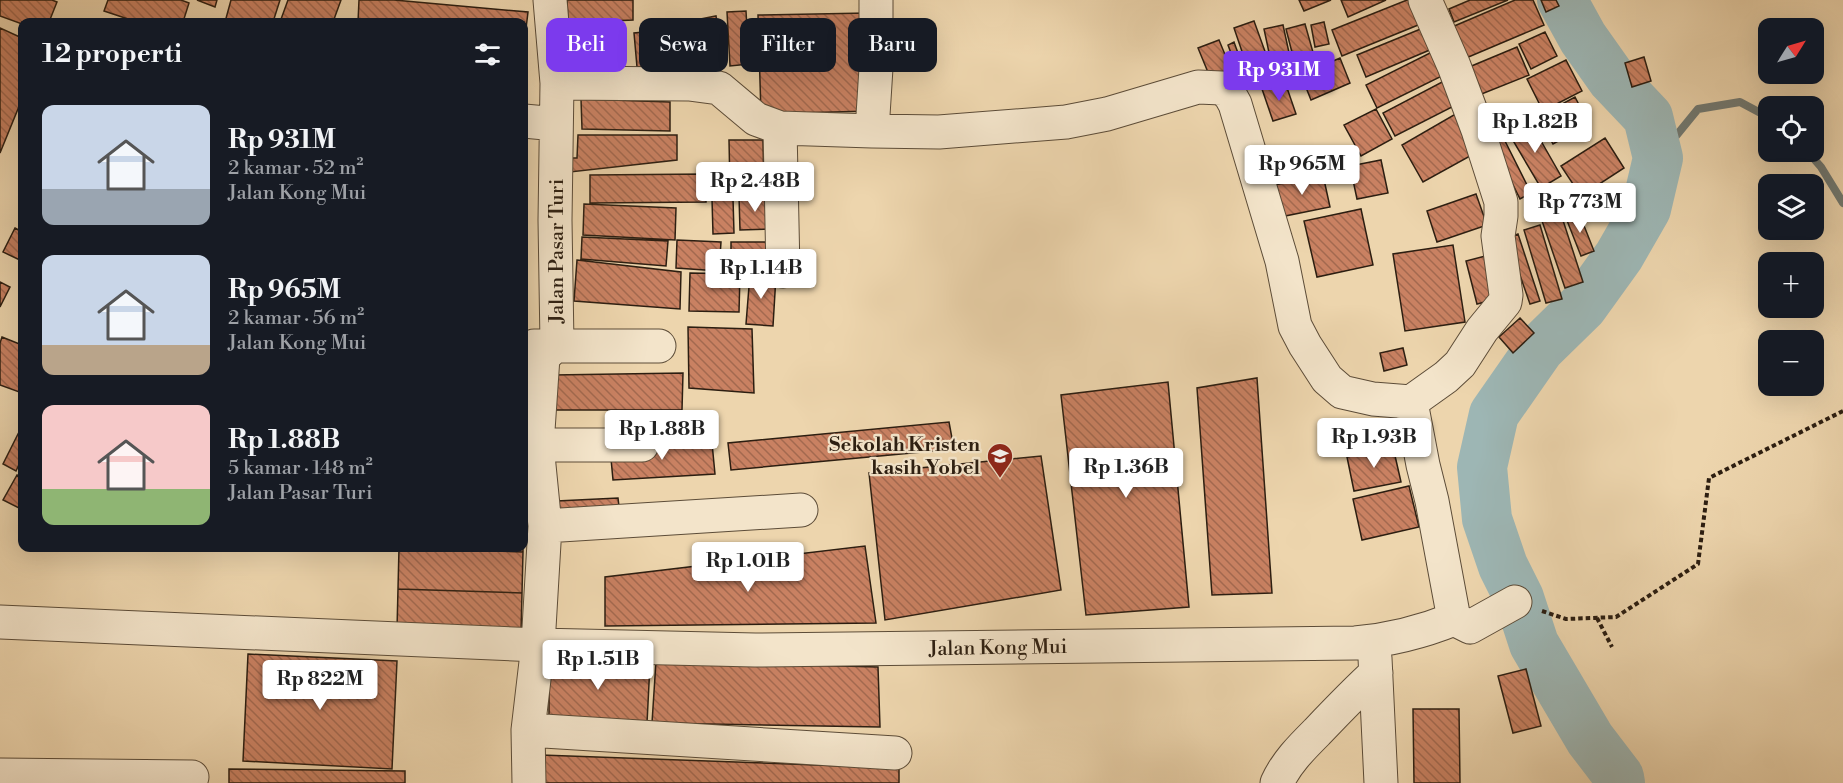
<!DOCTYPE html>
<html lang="id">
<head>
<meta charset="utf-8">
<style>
	:root { --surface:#171b24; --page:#20242c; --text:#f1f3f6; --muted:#9ea1a6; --accent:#7c3aed }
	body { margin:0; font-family:"Libre Bodoni",serif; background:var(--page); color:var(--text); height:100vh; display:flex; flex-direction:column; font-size:22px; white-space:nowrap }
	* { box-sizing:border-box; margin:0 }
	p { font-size:20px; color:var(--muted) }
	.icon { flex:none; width:33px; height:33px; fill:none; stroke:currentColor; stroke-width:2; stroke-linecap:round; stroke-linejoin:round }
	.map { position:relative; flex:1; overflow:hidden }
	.sheet { position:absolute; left:18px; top:18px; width:510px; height:534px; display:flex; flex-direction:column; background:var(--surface); border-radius:12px; box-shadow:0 6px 24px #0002 }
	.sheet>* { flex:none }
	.guide { position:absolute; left:546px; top:18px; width:570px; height:54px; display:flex; gap:12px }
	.needle { width:39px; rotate:53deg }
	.tools { position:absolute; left:1758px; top:18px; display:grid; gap:12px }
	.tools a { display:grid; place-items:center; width:66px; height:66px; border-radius:12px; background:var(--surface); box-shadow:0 6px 24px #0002; font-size:30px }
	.price { position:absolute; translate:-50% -51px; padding:0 14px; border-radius:6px; background:#fff; color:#222; font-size:20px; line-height:39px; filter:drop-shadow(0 2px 3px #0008) }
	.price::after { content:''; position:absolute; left:50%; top:36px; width:18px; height:14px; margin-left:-9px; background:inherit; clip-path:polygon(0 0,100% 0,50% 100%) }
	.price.active { background:var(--accent); color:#fff }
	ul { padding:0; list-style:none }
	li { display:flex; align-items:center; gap:18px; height:150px; padding:0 24px }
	li span { display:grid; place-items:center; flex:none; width:168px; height:120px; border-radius:12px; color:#555 }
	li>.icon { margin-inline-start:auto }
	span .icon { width:72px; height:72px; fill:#fffc; stroke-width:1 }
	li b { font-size:26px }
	h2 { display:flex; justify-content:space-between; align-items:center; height:72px; padding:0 24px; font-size:26px }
	.chip { padding:0 21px; border-radius:12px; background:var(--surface); box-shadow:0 6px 24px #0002; font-size:21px; line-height:54px }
	.chip.active { background:var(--accent); color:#fff }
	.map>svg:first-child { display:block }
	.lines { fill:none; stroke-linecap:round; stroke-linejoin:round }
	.stream { stroke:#707973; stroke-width:8 }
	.river { stroke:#9db6b4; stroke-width:50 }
	.building { fill:url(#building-back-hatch); stroke:#2c1e11; stroke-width:1.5 }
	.minor-casing { stroke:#5c4c38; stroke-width:35 }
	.path { stroke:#2c1e11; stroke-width:4; stroke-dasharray:4.5 3; stroke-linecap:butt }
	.minor { stroke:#f3e4ca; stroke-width:33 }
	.labels { text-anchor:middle; stroke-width:4.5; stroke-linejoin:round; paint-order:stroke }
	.street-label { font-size:20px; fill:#2c1e11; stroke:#f3e4ca }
	.poi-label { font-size:20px; font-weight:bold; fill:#2c1e11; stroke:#f3e4ca; text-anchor:end }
</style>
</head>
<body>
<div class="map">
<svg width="1843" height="783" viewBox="0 0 1843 783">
	<defs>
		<pattern id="building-back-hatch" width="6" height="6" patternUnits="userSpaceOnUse" patternTransform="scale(1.5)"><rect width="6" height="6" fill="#c98162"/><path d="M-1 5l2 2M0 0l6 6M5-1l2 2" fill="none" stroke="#a3694f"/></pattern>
	</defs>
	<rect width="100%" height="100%" fill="#edd5ad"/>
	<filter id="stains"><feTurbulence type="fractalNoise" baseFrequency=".00333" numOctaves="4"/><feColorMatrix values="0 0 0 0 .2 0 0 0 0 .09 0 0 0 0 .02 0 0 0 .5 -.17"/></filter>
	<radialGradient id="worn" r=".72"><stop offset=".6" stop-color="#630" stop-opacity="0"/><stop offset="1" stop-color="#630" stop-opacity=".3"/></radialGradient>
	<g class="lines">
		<path class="stream" d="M1808 152 1821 167 1843 203
			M1658 158 1698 109 1740 102 1768 117"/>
		<path class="river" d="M1562 0 1583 38 1612 79 1648 117 1658 158 1646 209 1619 256 1583 306 1540 348 1494 414 1482 467 1487 519 1503 566 1519 598 1534 644 1590 739 1619 777 1620 783"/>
	</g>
	<path class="building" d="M0 0H52L57 2 49 22H22V24L0 16Z
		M108 0H181L189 3 183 22H137L104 11Z
		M197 0H217L215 7Z
		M231 0H280L273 22H225Z
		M288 0H341L333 22H280Z
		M359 0H394L528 12 525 37H524V22H358Z
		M567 0H633V20L568 23Z
		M1299 0H1331L1304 11Z
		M1341 0H1386L1348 17Z
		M1407 0H1413L1423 23 1342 56 1332 30Z
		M1470 0H1508L1454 22 1449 9Z
		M1515 0H1533L1544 25 1459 61 1445 30Z
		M1541 0H1556L1559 6 1546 12Z
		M746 11 749 64 730 66 727 12Z
		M867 13 870 111 761 114 758 15Z
		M716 16 722 50 696 55 690 21Z
		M1254 21 1271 68 1250 75 1234 28Z
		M1324 22 1329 44 1315 47 1311 25Z
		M616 23 620 62 573 67 569 26Z
		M1305 24 1316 63 1296 68 1286 29Z
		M1283 25 1293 71 1274 76 1264 29Z
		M0 28 22 38V99L0 153Z
		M687 28 690 62 637 67 634 33Z
		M1423 28 1432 49 1366 77 1357 55Z
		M1545 32 1557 56 1531 69 1519 44Z
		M1219 40 1233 74 1212 82 1198 48Z
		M1234 42 1244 70 1238 72 1228 45Z
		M1517 47 1529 75 1474 97 1462 70Z
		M1434 51 1446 74 1377 108 1366 85Z
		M1644 57 1651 81 1632 87 1625 63Z
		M1340 58 1350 83 1311 100 1301 75Z
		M1566 60 1582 91 1543 111 1527 79Z
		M1444 81 1456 105 1395 136 1383 113Z
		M1285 82 1296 114 1273 121 1262 89Z
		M1575 97 1589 124 1553 144 1538 117Z
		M581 99 670 102V131L582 129Z
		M1376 109 1392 139 1361 156 1344 125Z
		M1459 112 1481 150 1423 182 1402 145Z
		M1529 120 1561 176 1541 188 1508 132Z
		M578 135H677V160L561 173 562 158H577Z
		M1502 135 1531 193 1520 199 1491 140Z
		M1605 138 1624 168 1581 196 1561 166Z
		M729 140H763L764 187 730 188Z
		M1381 160 1388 193 1357 199 1350 166Z
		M706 174V202L590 203V175Z
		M1323 175 1330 207 1280 217 1274 185Z
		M1476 194 1487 225 1437 242 1427 211Z
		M770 195 772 229 740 230 739 196Z
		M733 198 734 233 713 234 712 199Z
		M584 204 676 208 675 240 583 235Z
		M1559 208 1583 282 1565 288 1540 215Z
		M1361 209 1373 265 1317 277 1304 221Z
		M1579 213 1594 251 1581 256 1566 218Z
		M1540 225 1562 299 1546 303 1524 230Z
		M15 228 22 232V261L3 252Z
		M1518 234 1540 301 1530 304 1507 238Z
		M582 237 668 241 666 266 581 259Z
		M677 240 721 242 719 271 676 268Z
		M731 242H768L767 268H731Z
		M1453 245 1465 322 1405 331 1393 254Z
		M1493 254 1504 297 1477 304 1466 261Z
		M577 260 681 272 680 309 574 301Z
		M690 273 740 274 739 312 689 311Z
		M750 274 776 276 773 326 746 324Z
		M0 282 10 287 0 307Z
		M1520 318 1534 333 1513 353 1499 337Z
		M688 327 752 329 754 393 689 388Z
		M2 337 22 345V393L0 385V343Z
		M1403 348 1407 365 1384 371 1380 353Z
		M683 373 682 410H554L553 375Z
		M1257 378 1272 593 1212 595 1197 388Z
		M1168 382 1189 607 1086 615 1061 395Z
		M949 422 954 449 731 470 728 443Z
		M22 426V458L16 471 3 464Z
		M712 443 715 474 613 480 610 448Z
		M1393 447 1401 482 1354 491 1347 457Z
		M1041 456 1061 590 885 620 869 473Z
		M17 475 22 478V506L21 509 3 500Z
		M1409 486 1419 527 1362 540 1353 499Z
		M618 498 620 515 560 517 557 501Z
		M865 546 876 623 605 626V577Z
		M399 548 523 552 522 593 398 589Z
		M399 548H523V552Z
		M398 589 522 593 521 633 397 629Z
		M248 654 397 661 392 769 243 761Z
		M549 658 650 664 647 723 549 719Z
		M656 661 878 667 880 727 652 723Z
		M1526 669 1541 726 1513 733 1498 676Z
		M1413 709H1459L1460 783H1414Z
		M541 755 899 768V783H541Z
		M229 769 405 771V783H229Z"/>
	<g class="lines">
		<g class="minor-casing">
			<path id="minor" d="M557 83 689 84 719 88 756 119 780 128 872 131 876 68V0
				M524 121 556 124
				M780 128 783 271
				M872 131 939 132 1066 122 1107 114 1198 87 1222 88 1230 95 1235 104 1282 261 1295 326 1305 345 1327 379 1342 392 1373 399 1411 402
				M534 346H659
				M1411 402 1446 377 1460 364 1482 330 1505 302 1506 295 1498 236 1501 216V202L1478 130 1454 66 1425 0
				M1411 402 1423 465 1432 501 1454 619
				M537 445H642
				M545 526 801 510
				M0 622 538 645 755 650 1355 643C1390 640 1422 632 1454 619L1470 627 1515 602
				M1375 658 1381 783
				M528 730 895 753
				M0 775 192 777
				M529 783 528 730 538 645 545 526 537 445 543 357 557 344 555 220 557 83 550 0
				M1277 783C1286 763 1301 748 1317 732 1336 712 1355 692 1376 673"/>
		</g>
		<path class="path" d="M1542 611 1566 619 1616 617 1698 564 1709 478 1843 411
			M1597 618 1612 647"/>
		<use href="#minor" class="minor"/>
	</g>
	<defs>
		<g id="school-pin" transform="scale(1.35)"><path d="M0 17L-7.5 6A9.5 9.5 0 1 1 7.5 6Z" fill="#8f2418" stroke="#f3e4ca"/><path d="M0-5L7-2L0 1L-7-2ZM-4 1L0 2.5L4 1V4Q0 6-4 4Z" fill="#fff"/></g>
	</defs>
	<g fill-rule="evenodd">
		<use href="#school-pin" x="1000" y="456"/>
	</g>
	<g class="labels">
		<g class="street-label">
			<text transform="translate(556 251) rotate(-90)" y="7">Jalan Pasar Turi</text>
			<text transform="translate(998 647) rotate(-1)" y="7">Jalan Kong Mui</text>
		</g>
		<g class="poi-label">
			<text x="980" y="451">Sekolah Kristen<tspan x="980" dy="23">kasih Yobel</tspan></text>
		</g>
	</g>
	<rect width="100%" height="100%" filter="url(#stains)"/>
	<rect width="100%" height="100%" fill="url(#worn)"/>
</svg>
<div class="tools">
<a><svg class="needle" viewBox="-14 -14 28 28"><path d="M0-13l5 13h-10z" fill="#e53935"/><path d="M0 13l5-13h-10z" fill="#9ea1a6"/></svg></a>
<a><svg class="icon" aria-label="locate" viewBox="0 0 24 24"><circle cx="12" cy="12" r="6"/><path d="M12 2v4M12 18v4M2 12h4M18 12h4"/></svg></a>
<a><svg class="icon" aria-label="layers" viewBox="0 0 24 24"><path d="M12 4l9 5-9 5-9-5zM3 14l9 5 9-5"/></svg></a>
<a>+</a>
<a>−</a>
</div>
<b class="price active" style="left:1279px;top:102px">Rp 931M</b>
<b class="price" style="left:1535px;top:154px">Rp 1.82B</b>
<b class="price" style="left:1302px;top:196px">Rp 965M</b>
<b class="price" style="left:755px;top:213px">Rp 2.48B</b>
<b class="price" style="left:1580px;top:234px">Rp 773M</b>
<b class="price" style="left:761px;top:300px">Rp 1.14B</b>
<b class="price" style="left:662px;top:461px">Rp 1.88B</b>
<b class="price" style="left:1374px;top:469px">Rp 1.93B</b>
<b class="price" style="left:1126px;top:499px">Rp 1.36B</b>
<b class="price" style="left:748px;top:593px">Rp 1.01B</b>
<b class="price" style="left:598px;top:691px">Rp 1.51B</b>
<b class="price" style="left:320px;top:711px">Rp 822M</b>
<div class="guide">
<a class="chip active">Beli</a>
<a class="chip">Sewa</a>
<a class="chip">Filter</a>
<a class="chip">Baru</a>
</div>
<section class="sheet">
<h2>12 properti<svg class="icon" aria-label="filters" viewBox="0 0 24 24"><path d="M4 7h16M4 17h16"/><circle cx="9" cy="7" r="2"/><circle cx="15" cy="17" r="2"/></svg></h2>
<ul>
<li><span style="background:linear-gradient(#c9d6e8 70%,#9aa5b1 0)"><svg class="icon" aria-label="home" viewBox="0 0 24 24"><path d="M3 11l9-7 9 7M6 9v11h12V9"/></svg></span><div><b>Rp 931M</b><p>2 kamar · 52 m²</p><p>Jalan Kong Mui</p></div></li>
<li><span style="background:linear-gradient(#c9d6e8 75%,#b9a48a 0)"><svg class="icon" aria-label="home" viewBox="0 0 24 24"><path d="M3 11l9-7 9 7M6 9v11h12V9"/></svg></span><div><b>Rp 965M</b><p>2 kamar · 56 m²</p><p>Jalan Kong Mui</p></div></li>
<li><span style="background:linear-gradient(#f6c9c9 70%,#8fb573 0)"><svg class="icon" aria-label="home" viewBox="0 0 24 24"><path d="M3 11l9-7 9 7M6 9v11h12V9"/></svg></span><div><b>Rp 1.88B</b><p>5 kamar · 148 m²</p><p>Jalan Pasar Turi</p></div></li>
</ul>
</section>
</div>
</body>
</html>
